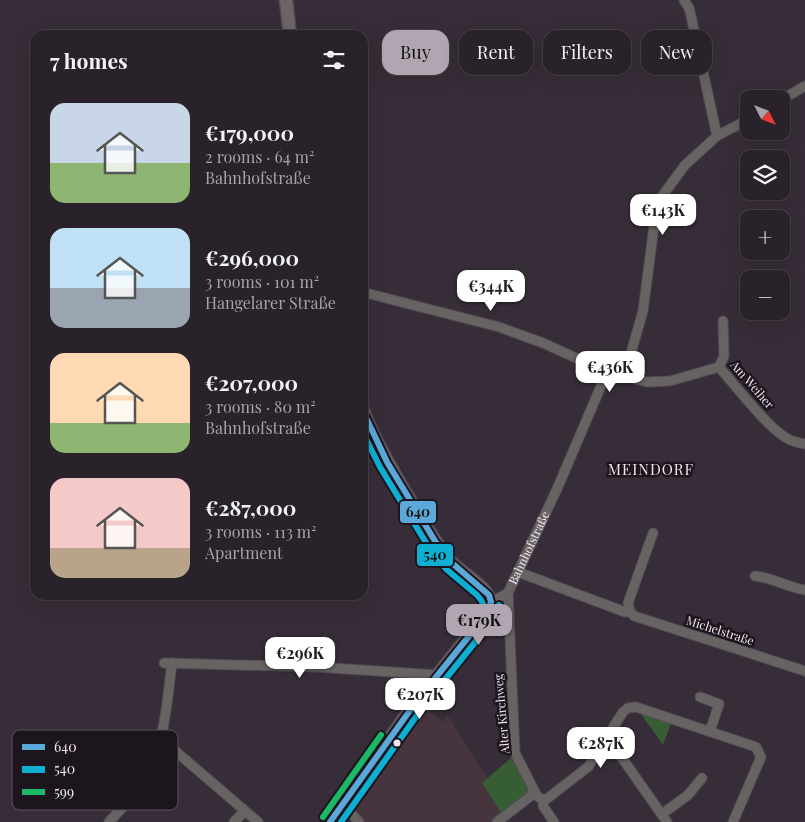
<!DOCTYPE html>
<html lang="en">
<head>
<meta charset="utf-8">
<style>
	:root { --surface:#29222a; --page:#352f36; --text:#f1f3f6; --muted:#a5a4a8; --line:#453f47; --accent:#b0a5b0 }
	body { margin:0; font-family:"Playfair Display",serif; background:var(--page); color:var(--text); height:100vh; display:flex; flex-direction:column; font-size:19px; white-space:nowrap }
	* { box-sizing:border-box; margin:0 }
	p { font-size:16px; color:var(--muted) }
	.icon { flex:none; width:28px; height:28px; fill:none; stroke:currentColor; stroke-width:2; stroke-linecap:round; stroke-linejoin:round }
	.map { position:relative; flex:1; overflow:hidden }
	.sheet { position:absolute; left:30px; top:30px; width:338px; height:570px; display:flex; flex-direction:column; background:var(--surface); border-radius:15px; box-shadow:0 5px 20px #0002,0 0 0 1px var(--line) }
	.sheet>* { flex:none }
	.banner { position:absolute; left:382px; top:30px; width:348px; height:45px; display:flex; gap:10px }
	.needle { width:32px; rotate:132deg }
	.tools { position:absolute; left:740px; top:90px; display:grid; gap:10px }
	.tools a { display:grid; place-items:center; width:50px; height:50px; border-radius:10px; background:var(--surface); box-shadow:0 5px 20px #0002,0 0 0 1px var(--line); font-size:25px }
	.price { position:absolute; translate:-50% -42px; padding:0 11px; border-radius:10px; background:#fff; color:#222; font-size:16px; line-height:32px; filter:drop-shadow(0 1px 2px #0008) }
	.price::after { content:''; position:absolute; left:50%; top:30px; width:15px; height:11px; margin-left:-8px; background:inherit; clip-path:polygon(0 0,100% 0,50% 100%) }
	.price.current { background:var(--accent); color:#111 }
	ul { padding:0; list-style:none }
	li { display:flex; align-items:center; gap:15px; height:125px; padding:0 20px }
	li span { display:grid; place-items:center; flex:none; width:140px; height:100px; border-radius:15px; color:#555 }
	li>.icon { margin-inline-start:auto }
	span .icon { width:60px; height:60px; fill:#fffc; stroke-width:1 }
	li b { font-size:21px }
	h2 { display:flex; justify-content:space-between; align-items:center; height:60px; padding:0 20px; font-size:21px }
	.tag { padding:0 18px; border-radius:15px; background:var(--surface); box-shadow:0 5px 20px #0002,0 0 0 1px var(--line); font-size:18px; line-height:45px }
	.tag.current { background:var(--accent); color:#111 }
	.map>svg:first-child { display:block }
	.education { fill:#46353e }
	.park { fill:#365d34 }
	.lines { fill:none; stroke-linecap:round; stroke-linejoin:round }
	.minor-casing { stroke:#544b55; stroke-width:11 }
	.secondary-casing { stroke:#544b55; stroke-width:15 }
	.minor { stroke:#686363; stroke-width:9 }
	.secondary { stroke:#6c6466; stroke-width:12 }
	.bus-1-casing { stroke:#1d151e; stroke-width:10 }
	.bus-2-casing { stroke:#1d151e; stroke-width:10 }
	.bus-3-casing { stroke:#1d151e; stroke-width:10 }
	.bus-1 { stroke:#5aa9d9; stroke-width:6 }
	.bus-2 { stroke:#0dafd3; stroke-width:6 }
	.bus-3 { stroke:#1ab867; stroke-width:6 }
	.bus-dot { fill:#f1e5f1; stroke:#1d151e; stroke-width:2 }
	.labels { text-anchor:middle; stroke-width:5; stroke-linejoin:round; paint-order:stroke }
	.street-label { font-size:12px; fill:#f1e5f1; stroke:#1d151e }
	.quarter-label { font-size:15px; letter-spacing:1px; fill:#f1e5f1; stroke:#1d151e }
	.key { fill:#1d151e; stroke:#5d535d; stroke-width:1 }
	.key-label { font-size:14px; fill:#f1e5f1 }
	.line-badge { stroke:#1d151e; stroke-width:2 }
	.pale-badge-label { font-size:14px; text-anchor:middle; font-weight:bold; fill:#111 }
</style>
</head>
<body>
<div class="map">
<svg width="805" height="822" viewBox="0 0 805 822">
	<rect width="100%" height="100%" fill="#372d38"/>
	<path class="education" d="M433 696 440 702 431 712 443 722 448 716 487 778 511 758 527 794 491 822H366L355 810 354 802 376 770 387 760 410 730 422 707Z"/>
	<path class="park" d="M641 714 671 723 663 745Z
		M511 758 529 787 527 794 502 814 482 783Z"/>
	<g class="lines">
		<g class="minor-casing">
			<g id="minor">
				<path d="M684 0 689 8 691 16 717 136"/>
				<path d="M781 100 805 86"/>
				<path d="M362 292 499 327 543 343 607 372 647 382 670 381 719 367"/>
				<path d="M719 367C736 386 769 430 790 440 795 442 800 443 805 444"/>
				<path d="M719 367 724 356 723 321"/>
				<path d="M624 377 643 311 657 203 685 165 717 136 749 119"/>
				<path d="M518 572 625 612 630 611 634 616 805 671"/>
				<path d="M755 576C773 578 787 587 805 590"/>
				<path d="M508 593 515 753 537 796 544 801"/>
				<path id="s1" d="M491 602 508 593 557 489 607 372"/>
				<path d="M630 611 628 603 653 533"/>
				<path d="M164 663 316 667 438 675"/>
				<path d="M700 697 719 704 710 731"/>
				<path d="M608 738 667 822"/>
				<path d="M159 744 173 749 258 822"/>
				<path d="M544 801 588 767 623 712 628 708 636 707 756 747 761 757 733 822"/>
				<path d="M544 801 543 806 554 822"/>
				<path d="M343 804 359 822"/>
				<path d="M662 814 688 795 702 778"/>
				<path d="M109 822C127 804 142 785 153 762 165 736 168 693 172 663"/>
				<path d="M234 822 245 811"/>
				<path d="M497 822 532 795 533 789"/>
			</g>
		</g>
		<g class="secondary-casing">
			<path id="secondary" d="M286 0 290 35
				M330 822 416 702 486 615C488 611 491 606 490 601 489 588 459 572 450 561 433 541 420 517 406 494 390 466 373 439 362 408"/>
		</g>
		<use href="#minor" class="minor"/>
		<use href="#secondary" class="secondary"/>
		<g class="bus-1-casing">
			<path id="bus-1" d="M362 409 387 462 435 541 452 563 489 595 491 602
				M330 822 416 702 486 615 491 602"/>
		</g>
		<g class="bus-2-casing">
			<path id="bus-2" d="M362 431 380 467 428 546 446 569 477 595 481 600 483 604
				M341 822 423 707 493 620 499 605"/>
		</g>
		<g class="bus-3-casing">
			<path id="bus-3" d="M323 817 381 735"/>
		</g>
		<use href="#bus-1" class="bus-1"/>
		<use href="#bus-2" class="bus-2"/>
		<use href="#bus-3" class="bus-3"/>
	</g>
	<circle class="bus-dot" cx="397" cy="743" r="4.5"/>
	<g class="labels">
		<g class="street-label">
			<text transform="translate(752 385) rotate(49)" y="4">Am Weiher</text>
			<text dy="4" stroke="none"><textPath href="#s1" startOffset="69">Bahnhofstraße</textPath></text>
			<text transform="translate(720 631) rotate(18)" y="4">Michelstraße</text>
			<text transform="translate(502 714) rotate(-95)" y="4">Alter Kirchweg</text>
		</g>
		<g class="quarter-label">
			<text x="651" y="475">MEINDORF</text>
		</g>
	</g>
	<rect x="12" y="730" width="166" height="80" rx="8" class="key"/>
	<rect x="22" y="744" width="23" height="6" fill="#5aa9d9"/>
	<rect x="22" y="766" width="23" height="7" fill="#0dafd3"/>
	<rect x="22" y="789" width="23" height="6" fill="#1ab867"/>
	<g class="key-label">
		<text x="54" y="752">640</text>
		<text x="54" y="774">540</text>
		<text x="54" y="797">599</text>
	</g>
	<g class="line-badge">
		<rect x="399" y="500" width="38" height="24" rx="5" fill="#5aa9d9"/>
		<rect x="416" y="543" width="38" height="24" rx="5" fill="#0dafd3"/>
	</g>
	<g class="pale-badge-label">
		<text x="418" y="517">640</text>
		<text x="435" y="560">540</text>
	</g>
</svg>
<div class="tools">
<a><svg class="needle" viewBox="-14 -14 28 28"><path d="M0-13l5 13h-10z" fill="#e53935"/><path d="M0 13l5-13h-10z" fill="#a5a4a8"/></svg></a>
<a><svg class="icon" aria-label="layers" viewBox="0 0 24 24"><path d="M12 4l9 5-9 5-9-5zM3 14l9 5 9-5"/></svg></a>
<a>+</a>
<a>−</a>
</div>
<b class="price" style="left:663px;top:236px">€143K</b>
<b class="price" style="left:491px;top:312px">€344K</b>
<b class="price" style="left:610px;top:393px">€436K</b>
<b class="price current" style="left:479px;top:646px">€179K</b>
<b class="price" style="left:300px;top:679px">€296K</b>
<b class="price" style="left:420px;top:720px">€207K</b>
<b class="price" style="left:601px;top:769px">€287K</b>
<div class="banner">
<a class="tag current">Buy</a>
<a class="tag">Rent</a>
<a class="tag">Filters</a>
<a class="tag">New</a>
</div>
<section class="sheet">
<h2>7 homes<svg class="icon" aria-label="filters" viewBox="0 0 24 24"><path d="M4 7h16M4 17h16"/><circle cx="9" cy="7" r="2"/><circle cx="15" cy="17" r="2"/></svg></h2>
<ul>
<li><span style="background:linear-gradient(#c9d6e8 60%,#8fb573 0)"><svg class="icon" aria-label="home" viewBox="0 0 24 24"><path d="M3 11l9-7 9 7M6 9v11h12V9"/></svg></span><div><b>€179,000</b><p>2 rooms · 64 m²</p><p>Bahnhofstraße</p></div></li>
<li><span style="background:linear-gradient(#bfe0f5 60%,#9aa5b1 0)"><svg class="icon" aria-label="home" viewBox="0 0 24 24"><path d="M3 11l9-7 9 7M6 9v11h12V9"/></svg></span><div><b>€296,000</b><p>3 rooms · 101 m²</p><p>Hangelarer Straße</p></div></li>
<li><span style="background:linear-gradient(#ffd9b3 70%,#8fb573 0)"><svg class="icon" aria-label="home" viewBox="0 0 24 24"><path d="M3 11l9-7 9 7M6 9v11h12V9"/></svg></span><div><b>€207,000</b><p>3 rooms · 80 m²</p><p>Bahnhofstraße</p></div></li>
<li><span style="background:linear-gradient(#f6c9c9 70%,#b9a48a 0)"><svg class="icon" aria-label="home" viewBox="0 0 24 24"><path d="M3 11l9-7 9 7M6 9v11h12V9"/></svg></span><div><b>€287,000</b><p>3 rooms · 113 m²</p><p>Apartment</p></div></li>
</ul>
</section>
</div>
</body>
</html>
